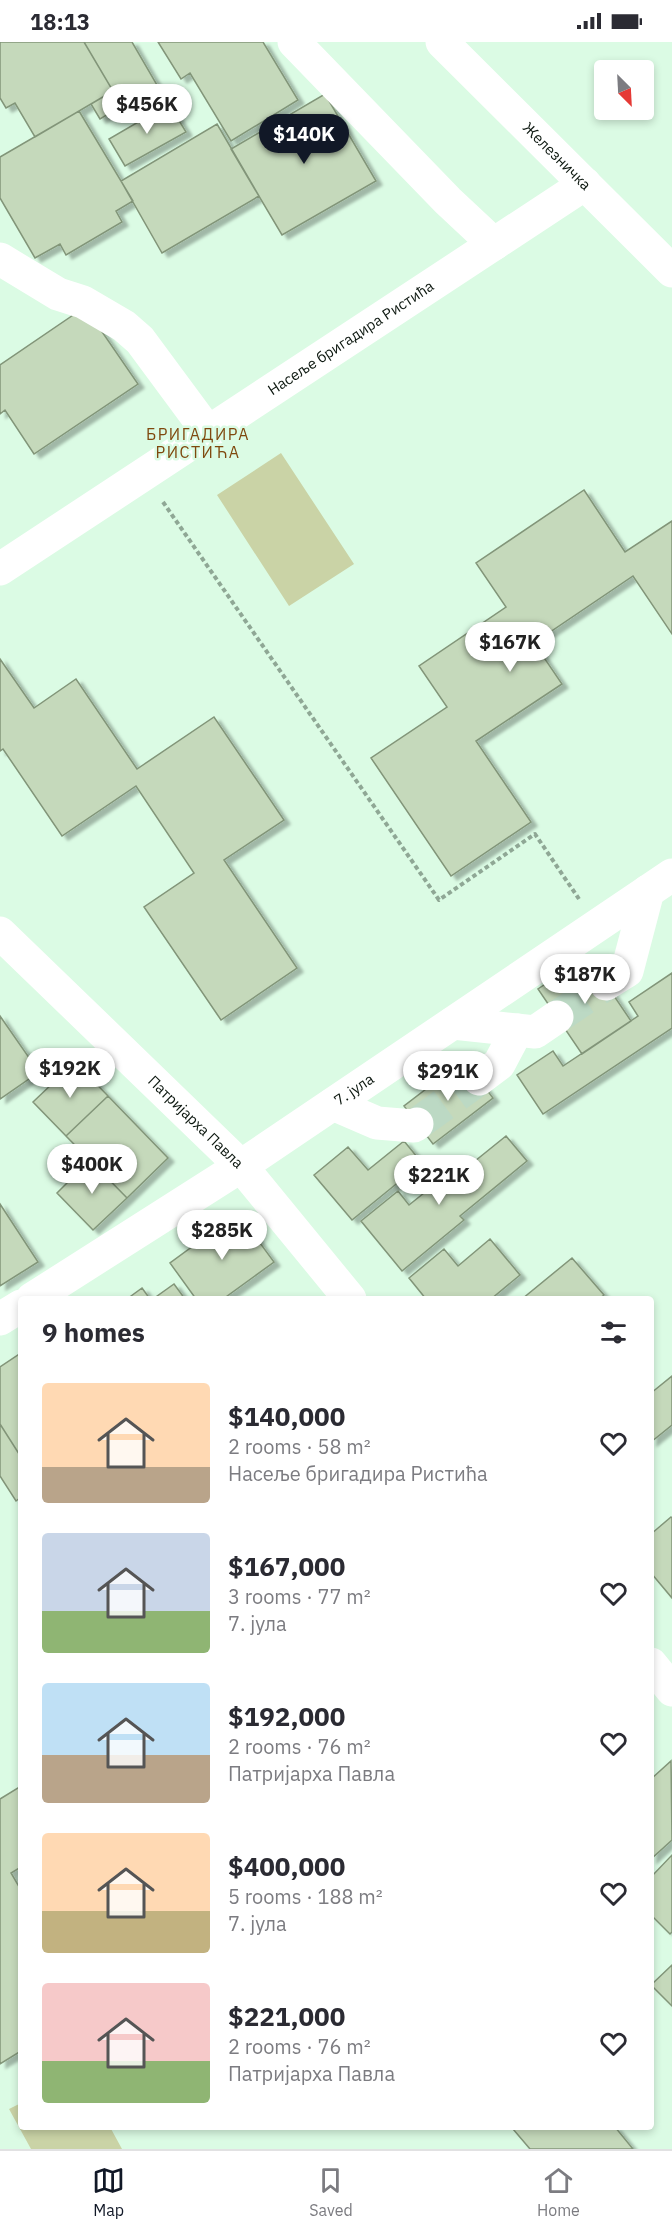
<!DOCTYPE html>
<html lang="en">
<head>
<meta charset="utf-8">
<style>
	:root { --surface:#fff; --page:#f7f7f7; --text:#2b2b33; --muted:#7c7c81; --line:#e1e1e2; --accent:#111827 }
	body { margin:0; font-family:"IBM Plex Sans",sans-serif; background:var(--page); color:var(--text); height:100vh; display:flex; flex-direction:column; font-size:22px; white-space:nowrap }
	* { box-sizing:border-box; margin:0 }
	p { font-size:20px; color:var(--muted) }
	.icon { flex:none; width:33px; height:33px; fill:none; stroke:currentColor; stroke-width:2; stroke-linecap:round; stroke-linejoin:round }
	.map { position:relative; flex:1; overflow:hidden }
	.drawer { position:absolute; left:18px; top:1254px; width:636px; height:834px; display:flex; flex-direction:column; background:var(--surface); border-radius:6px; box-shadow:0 3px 9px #0003 }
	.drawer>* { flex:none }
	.needle { width:39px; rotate:156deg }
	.buttons { position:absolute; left:594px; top:18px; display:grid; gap:12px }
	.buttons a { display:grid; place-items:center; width:60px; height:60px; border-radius:6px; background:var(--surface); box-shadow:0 3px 9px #0003; font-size:30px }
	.price { position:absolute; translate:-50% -51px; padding:0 14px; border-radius:21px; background:#fff; color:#222; font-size:20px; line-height:39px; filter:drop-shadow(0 2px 3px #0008) }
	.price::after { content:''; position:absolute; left:50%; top:36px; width:18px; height:14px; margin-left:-9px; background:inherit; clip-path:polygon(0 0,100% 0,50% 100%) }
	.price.selected { background:var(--accent); color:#fff }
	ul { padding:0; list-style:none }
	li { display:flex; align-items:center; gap:18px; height:150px; padding:0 24px }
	li span { display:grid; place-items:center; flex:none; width:168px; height:120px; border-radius:6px; color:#555 }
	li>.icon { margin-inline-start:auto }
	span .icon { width:72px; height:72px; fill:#fffc; stroke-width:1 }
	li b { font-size:26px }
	h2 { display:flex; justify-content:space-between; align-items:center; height:72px; padding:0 24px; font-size:26px }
	.status { display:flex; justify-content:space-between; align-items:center; height:42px; padding:0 30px; background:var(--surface); direction:ltr }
	.status svg { height:16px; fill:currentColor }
	.menu { display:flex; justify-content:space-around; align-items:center; height:84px; border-top:2px solid var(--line); background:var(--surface); font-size:16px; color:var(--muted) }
	.menu a { display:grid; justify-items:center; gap:3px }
	.menu .selected { color:var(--accent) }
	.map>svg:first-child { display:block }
	.green { fill:#cad3a6 }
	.building { fill:#c5d9bb; stroke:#829579; stroke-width:1.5; filter:url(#shadow) }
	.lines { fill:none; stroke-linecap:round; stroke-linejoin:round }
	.minor-tunnel { stroke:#bcd9c4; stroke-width:33; stroke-dasharray:33 16; stroke-linecap:butt }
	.path { stroke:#8fa795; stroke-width:4; stroke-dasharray:4.5 3; stroke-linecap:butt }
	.minor { stroke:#fff; stroke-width:33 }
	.labels { text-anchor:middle; stroke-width:5; stroke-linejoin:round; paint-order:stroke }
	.street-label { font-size:15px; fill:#0c170f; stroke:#dbfbe4 }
	.neighbourhood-label { font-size:16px; letter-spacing:1.5px; fill:#7f480e; stroke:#dbfbe4 }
</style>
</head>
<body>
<div class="status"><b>18:13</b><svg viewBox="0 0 49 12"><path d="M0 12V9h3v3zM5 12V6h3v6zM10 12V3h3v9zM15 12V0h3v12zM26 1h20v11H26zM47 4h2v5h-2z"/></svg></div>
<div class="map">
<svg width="672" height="2107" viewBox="0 0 672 2107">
	<defs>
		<filter id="shadow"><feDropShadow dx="6" dy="4" stdDeviation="1.5" flood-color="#0004"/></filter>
	</defs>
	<rect width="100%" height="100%" fill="#dbfbe4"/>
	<path class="green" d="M281 411 354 522 289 564 217 453Z
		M21 2061V2085H110L122 2107H31L9 2067Z"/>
	<path class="building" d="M0 0H84L113 49 35 95 15 61 6 66 0 56Z
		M84 0H132L157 43 100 77 91 62 113 49Z
		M158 0H263L298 58 231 99 190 31 181 37Z
		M325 52 376 139 282 193 231 107Z
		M169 62 186 90 125 124 109 97Z
		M79 69 133 159 116 169 122 180 66 213 60 202 35 216 0 156V115Z
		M217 82 259 154 162 211 121 139Z
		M85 265 138 342 34 412 5 368 0 372V323Z
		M584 448 625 510 672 479V592L633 534 534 601 562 642 476 699 531 780 451 834 371 716 447 665 419 624 506 565 476 521Z
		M0 617 34 666 76 637 137 727 214 675 284 778 224 818 297 926 221 978 144 865 194 831 136 744 62 794 3 707 0 709Z
		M587 914 631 979 582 1012 538 947Z
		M672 931V986L543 1072 517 1033 553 1009 563 1024 638 974 629 960Z
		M0 974 39 1030 0 1057Z
		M464 1018 493 1056 433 1102 404 1064Z
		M75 1020 108 1054 66 1094 33 1060Z
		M108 1054 168 1116 127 1156 66 1094Z
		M506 1094 527 1119 460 1174 464 1178 402 1229 361 1179 398 1149 409 1163 434 1143 439 1148Z
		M404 1099 422 1121 352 1178 314 1133 348 1105 368 1128Z
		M90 1118 127 1156 93 1188 57 1151Z
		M0 1162 38 1220 0 1244Z
		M238 1171 274 1220 223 1257H196L170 1221Z
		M490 1197 520 1233 491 1257H426L409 1236 444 1207 458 1224Z
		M572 1216 604 1253 599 1257H522Z
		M174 1242 185 1257H153Z
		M142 1246 150 1257H127Z
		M21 1311V1415L0 1382V1325Z
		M672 1334V1383L651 1400V1351Z
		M0 1382 21 1415V1455L16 1459 0 1434Z
		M671 1475 672 1476V1556L651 1531V1492Z
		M671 1719 672 1798 651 1817V1737Z
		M21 1744V1825L11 1831 21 1848V2009L0 2022V1757Z
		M672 1813V1890L670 1892 651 1873V1835Z
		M672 1923V1964L651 1943Z
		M515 2085H615L633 2107H530L513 2087Z"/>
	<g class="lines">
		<path class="minor-tunnel" d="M557 975 606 942
			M417 1082 479 1037"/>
		<path class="path" d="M163 460 439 858 535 792 579 857"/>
		<g class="minor">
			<path d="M294 0 448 159 494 202"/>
			<path id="s1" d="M442 0 672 229"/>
			<path d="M0 217 58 252 83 260 124 284 140 298 208 390"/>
			<path id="s2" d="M0 527 585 142"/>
			<path id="s3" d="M0 891 241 1124 350 1257"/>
			<path d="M606 942 627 929 648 849"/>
			<path d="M453 981 535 990 557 975"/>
			<path d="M479 1037 499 1022 517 988"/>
			<path d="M333 1062 377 1081 414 1084 417 1082"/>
			<path id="s4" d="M32 1257 241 1124 672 833"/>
			<path d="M0 1277 21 1264"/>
			<path d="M651 1622 672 1648"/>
		</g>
	</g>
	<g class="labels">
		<g class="street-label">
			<text dy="5" stroke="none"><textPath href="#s1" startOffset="162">Железничка</textPath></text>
			<text dy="5" stroke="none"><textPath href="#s2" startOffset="420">Насеље бригадира Ристића</textPath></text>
			<text dy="5" stroke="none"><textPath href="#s4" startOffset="384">7. јула</textPath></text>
			<text dy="5" stroke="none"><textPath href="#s3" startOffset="272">Патријарха Павла</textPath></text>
		</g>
		<g class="neighbourhood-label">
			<text x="198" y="398">БРИГАДИРА<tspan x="198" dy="18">РИСТИЋА</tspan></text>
		</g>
	</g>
</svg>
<div class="buttons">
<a><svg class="needle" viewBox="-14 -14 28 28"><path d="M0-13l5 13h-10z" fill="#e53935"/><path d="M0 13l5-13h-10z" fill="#7c7c81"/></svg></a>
</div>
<b class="price" style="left:147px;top:93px">$456K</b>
<b class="price selected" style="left:304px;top:123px">$140K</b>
<b class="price" style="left:510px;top:631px">$167K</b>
<b class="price" style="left:585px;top:963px">$187K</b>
<b class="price" style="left:70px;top:1057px">$192K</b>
<b class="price" style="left:448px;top:1060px">$291K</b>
<b class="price" style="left:92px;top:1153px">$400K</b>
<b class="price" style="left:439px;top:1164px">$221K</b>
<b class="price" style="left:222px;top:1219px">$285K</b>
<section class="drawer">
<h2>9 homes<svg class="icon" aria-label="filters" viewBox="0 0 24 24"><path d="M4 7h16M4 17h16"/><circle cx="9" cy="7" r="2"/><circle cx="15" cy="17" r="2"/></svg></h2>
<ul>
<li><span style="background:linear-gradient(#ffd9b3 70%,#b9a48a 0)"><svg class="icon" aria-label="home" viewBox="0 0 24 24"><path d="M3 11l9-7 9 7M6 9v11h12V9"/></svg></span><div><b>$140,000</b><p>2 rooms · 58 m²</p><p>Насеље бригадира Ристића</p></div><svg class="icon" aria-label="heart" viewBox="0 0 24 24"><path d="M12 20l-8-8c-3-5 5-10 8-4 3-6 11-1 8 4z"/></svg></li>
<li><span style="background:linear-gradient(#c9d6e8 65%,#8fb573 0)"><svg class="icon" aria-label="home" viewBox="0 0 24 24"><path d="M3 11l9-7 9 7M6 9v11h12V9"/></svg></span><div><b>$167,000</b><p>3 rooms · 77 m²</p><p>7. јула</p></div><svg class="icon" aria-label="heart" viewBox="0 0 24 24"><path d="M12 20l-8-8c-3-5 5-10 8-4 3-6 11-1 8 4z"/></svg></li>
<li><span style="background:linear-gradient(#bfe0f5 60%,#b9a48a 0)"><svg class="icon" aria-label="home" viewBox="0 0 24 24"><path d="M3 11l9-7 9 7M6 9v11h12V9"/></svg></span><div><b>$192,000</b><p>2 rooms · 76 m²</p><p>Патријарха Павла</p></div><svg class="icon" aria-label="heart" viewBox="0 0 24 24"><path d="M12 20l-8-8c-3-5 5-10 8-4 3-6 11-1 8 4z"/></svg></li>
<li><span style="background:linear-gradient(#ffd9b3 65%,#c2b280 0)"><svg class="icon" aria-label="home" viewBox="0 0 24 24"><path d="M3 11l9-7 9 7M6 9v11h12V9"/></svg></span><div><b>$400,000</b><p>5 rooms · 188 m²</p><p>7. јула</p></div><svg class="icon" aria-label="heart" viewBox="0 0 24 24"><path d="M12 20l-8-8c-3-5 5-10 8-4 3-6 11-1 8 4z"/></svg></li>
<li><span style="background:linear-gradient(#f6c9c9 65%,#8fb573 0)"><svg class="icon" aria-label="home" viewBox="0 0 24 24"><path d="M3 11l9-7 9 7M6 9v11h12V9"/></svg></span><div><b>$221,000</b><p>2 rooms · 76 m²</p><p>Патријарха Павла</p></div><svg class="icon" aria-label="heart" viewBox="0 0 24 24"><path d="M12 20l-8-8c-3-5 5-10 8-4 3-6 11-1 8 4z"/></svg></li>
</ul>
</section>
</div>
<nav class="menu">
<a class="selected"><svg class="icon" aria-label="map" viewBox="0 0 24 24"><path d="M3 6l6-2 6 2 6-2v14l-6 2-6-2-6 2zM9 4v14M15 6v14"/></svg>Map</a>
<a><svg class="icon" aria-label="saved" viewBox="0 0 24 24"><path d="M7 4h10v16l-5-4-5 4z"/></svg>Saved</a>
<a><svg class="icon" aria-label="home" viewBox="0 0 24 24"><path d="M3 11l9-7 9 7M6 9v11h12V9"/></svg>Home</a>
</nav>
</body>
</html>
